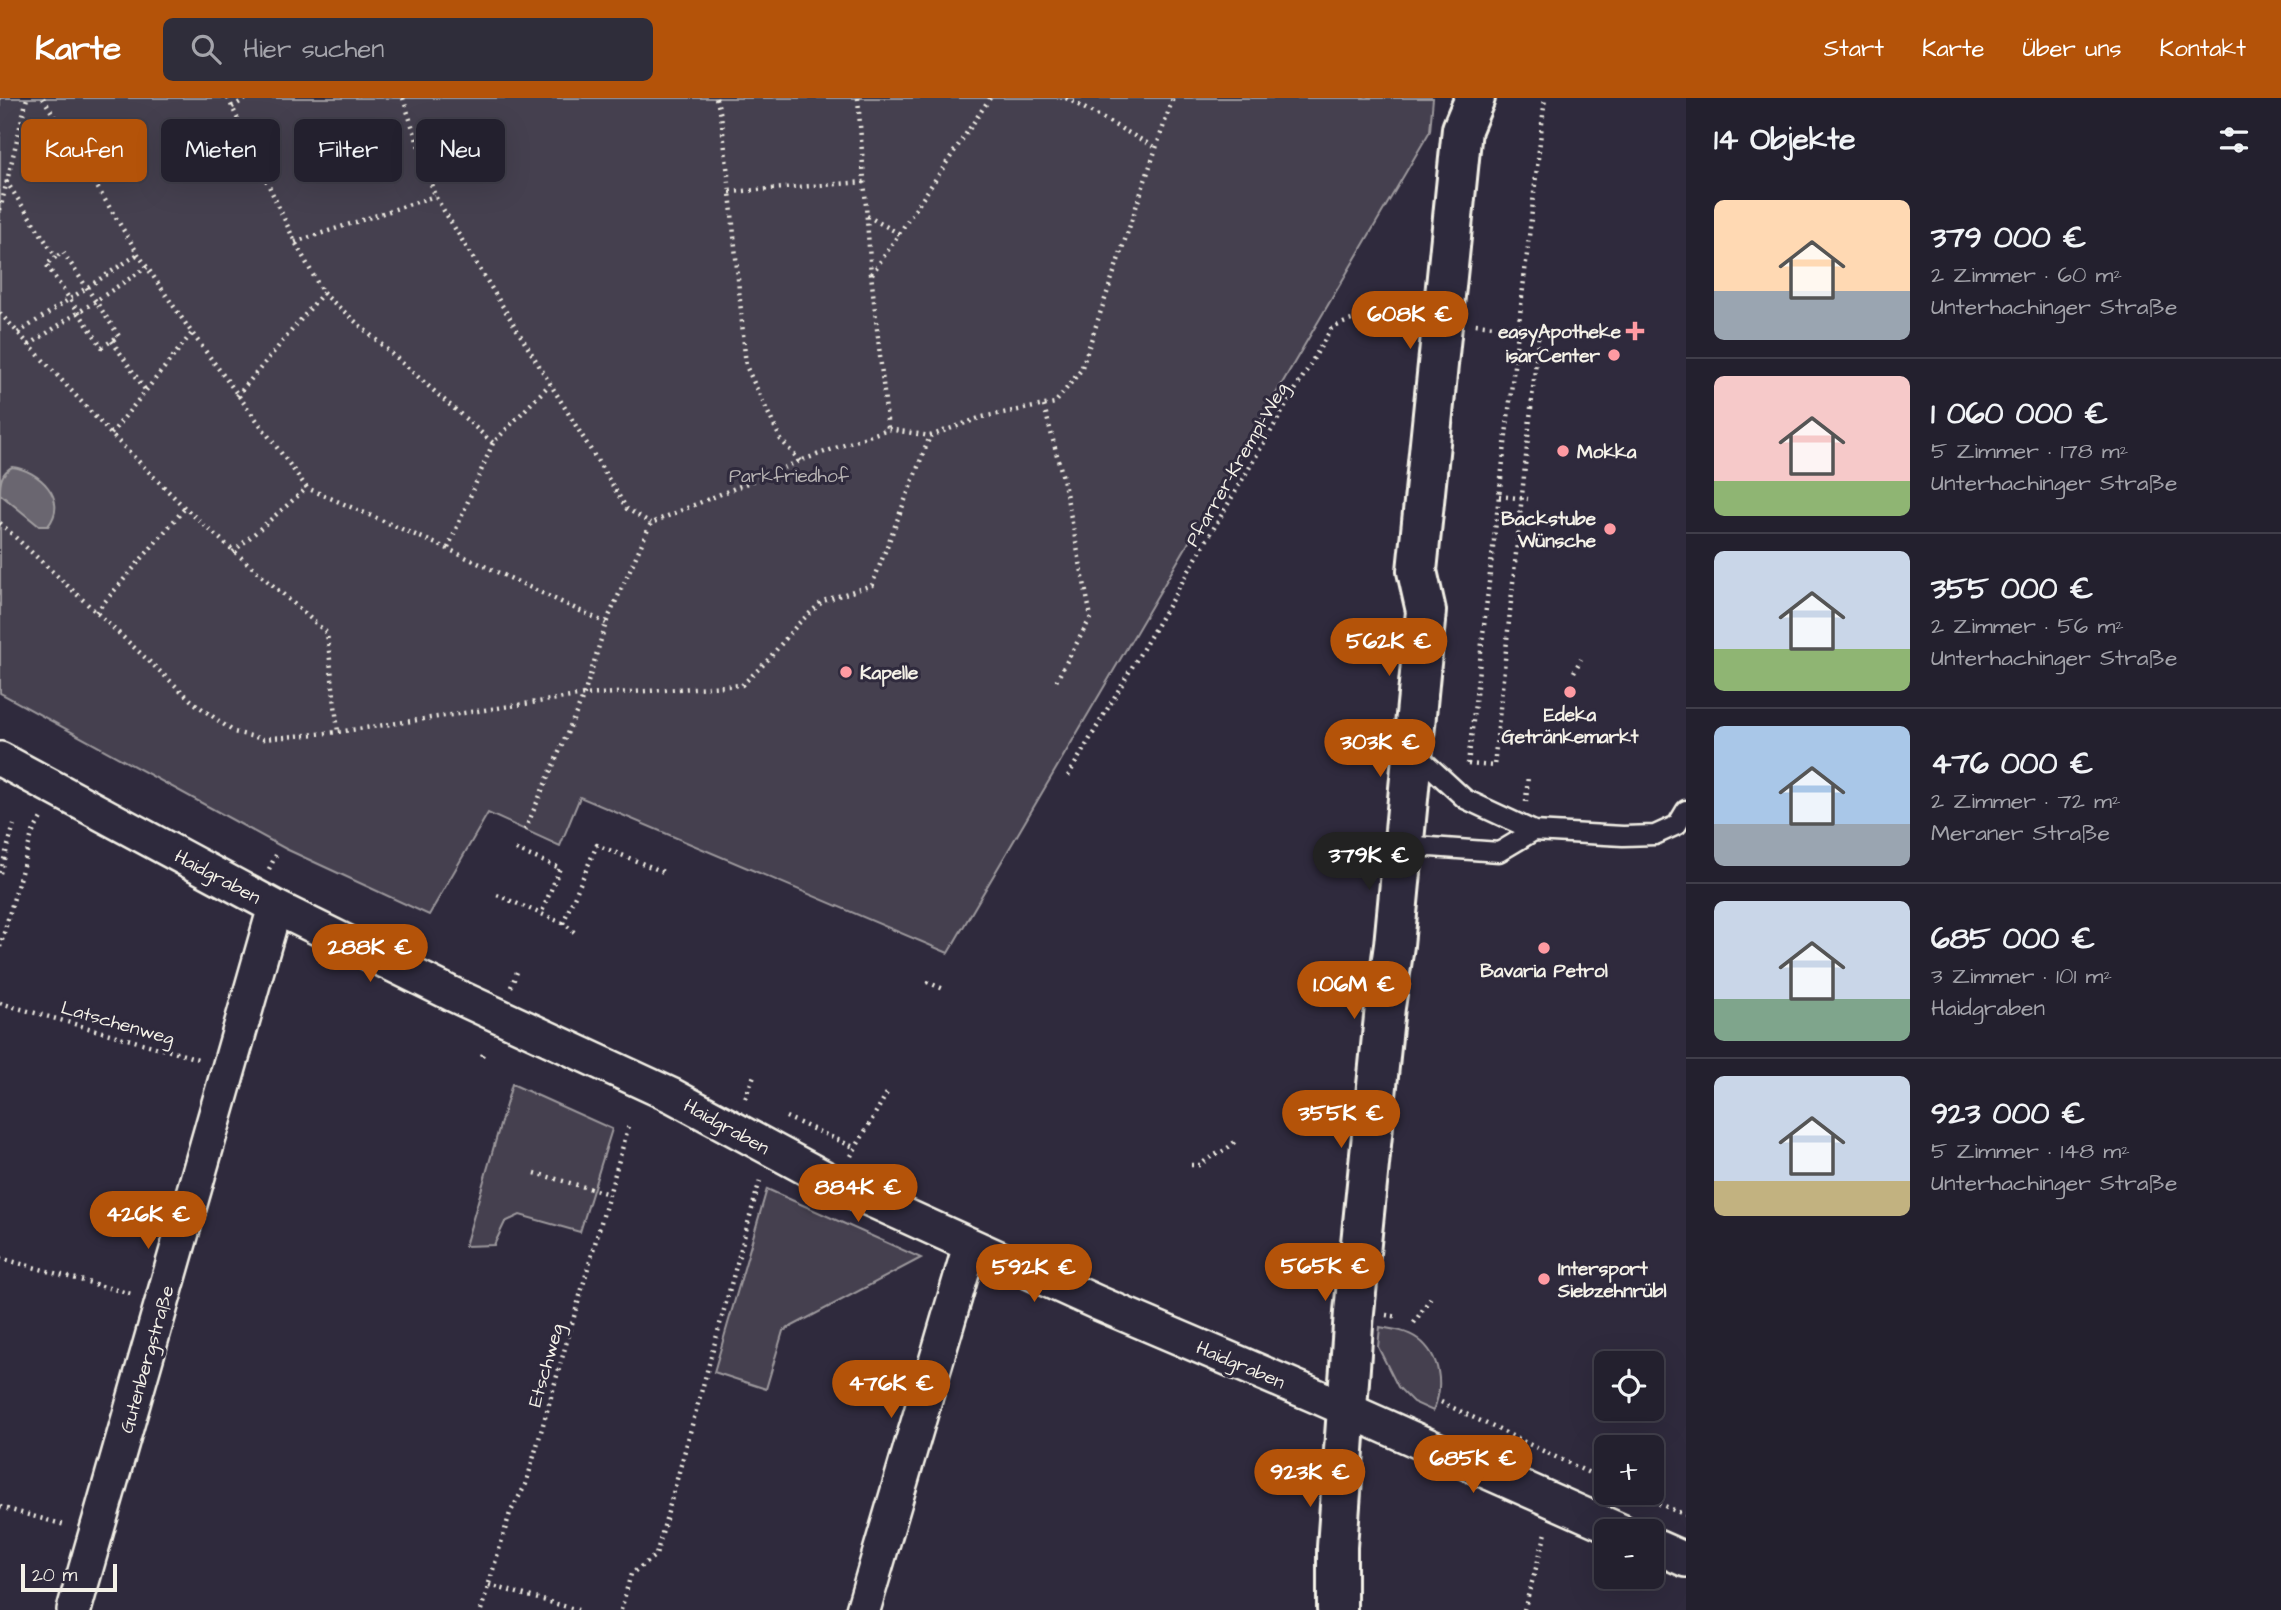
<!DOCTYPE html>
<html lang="de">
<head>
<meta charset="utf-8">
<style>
	:root { --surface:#23202e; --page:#2f2d3a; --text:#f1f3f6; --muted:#a3a3aa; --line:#403e4a; --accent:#b45309 }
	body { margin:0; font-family:"Architects Daughter",sans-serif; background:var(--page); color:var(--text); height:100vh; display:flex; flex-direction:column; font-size:26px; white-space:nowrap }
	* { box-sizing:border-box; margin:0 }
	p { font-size:23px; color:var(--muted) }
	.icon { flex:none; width:38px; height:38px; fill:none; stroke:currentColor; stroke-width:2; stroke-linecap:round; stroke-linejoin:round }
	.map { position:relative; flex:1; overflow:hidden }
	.side { display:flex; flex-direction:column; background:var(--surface); width:595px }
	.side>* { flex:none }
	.guide { position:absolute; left:21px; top:21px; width:665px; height:63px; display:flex; gap:14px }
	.tools { position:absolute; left:1594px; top:1253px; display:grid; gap:14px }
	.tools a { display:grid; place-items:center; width:70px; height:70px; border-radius:10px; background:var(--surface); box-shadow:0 7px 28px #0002,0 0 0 2px var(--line); font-size:35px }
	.scale { position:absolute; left:21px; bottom:18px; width:96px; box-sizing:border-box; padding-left:7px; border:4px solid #f4f1e8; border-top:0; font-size:19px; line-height:24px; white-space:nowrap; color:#f4f1e8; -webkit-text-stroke:5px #2f2a3d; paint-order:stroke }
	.price { position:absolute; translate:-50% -60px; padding:0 16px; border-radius:24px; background:var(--accent); color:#fff; font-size:23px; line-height:46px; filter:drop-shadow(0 2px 4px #0008) }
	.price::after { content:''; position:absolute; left:50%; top:42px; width:21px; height:16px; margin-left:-10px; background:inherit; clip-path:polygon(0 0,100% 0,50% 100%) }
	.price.selected { background:#222; color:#fff }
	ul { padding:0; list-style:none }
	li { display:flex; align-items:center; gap:21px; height:175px; padding:0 28px }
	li+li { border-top:2px solid var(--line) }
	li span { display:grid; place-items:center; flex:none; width:196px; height:140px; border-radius:10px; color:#555 }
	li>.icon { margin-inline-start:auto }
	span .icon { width:84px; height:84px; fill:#fffc; stroke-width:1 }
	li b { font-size:30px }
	h2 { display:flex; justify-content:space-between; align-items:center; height:84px; padding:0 28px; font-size:30px }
	.pill { padding:0 24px; border-radius:10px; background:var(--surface); box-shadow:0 7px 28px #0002,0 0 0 2px var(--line); font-size:24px; line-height:63px }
	.pill.selected { background:var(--accent); color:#fff }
	header { display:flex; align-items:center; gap:42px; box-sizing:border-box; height:98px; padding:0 35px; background:var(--accent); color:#fff }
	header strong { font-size:33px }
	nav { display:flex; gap:38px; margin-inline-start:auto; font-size:24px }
	.search { width:490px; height:63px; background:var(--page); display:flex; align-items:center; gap:18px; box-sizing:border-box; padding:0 24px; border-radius:10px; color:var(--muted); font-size:26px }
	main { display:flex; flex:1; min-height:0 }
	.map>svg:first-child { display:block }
	.green { fill:#454050; stroke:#9c989c; stroke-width:2 }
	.water { fill:#6a6670; stroke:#a19ea0; stroke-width:2 }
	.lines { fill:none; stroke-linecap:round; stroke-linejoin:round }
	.service-casing { stroke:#f4f1e8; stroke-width:23 }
	.minor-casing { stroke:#f4f1e8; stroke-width:38 }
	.secondary-casing { stroke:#f4f1e8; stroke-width:44 }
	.path { stroke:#f4f1e8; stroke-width:4.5; stroke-dasharray:2 5; stroke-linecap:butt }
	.service { stroke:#2f2a3d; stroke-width:18 }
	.minor { stroke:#2f2a3d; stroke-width:33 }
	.secondary { stroke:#2f2a3d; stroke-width:38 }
	.poi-dot { fill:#ff9aa2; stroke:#2f2a3d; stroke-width:2.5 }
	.labels { text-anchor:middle; stroke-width:6; stroke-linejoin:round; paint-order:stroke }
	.poi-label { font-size:19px; font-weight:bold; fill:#f4f1e8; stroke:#2f2a3d; text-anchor:end }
	.street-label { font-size:19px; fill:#f4f1e8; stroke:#2f2a3d }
	.park-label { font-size:19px; fill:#b7b3b3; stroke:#2f2a3d }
</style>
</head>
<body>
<header>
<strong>Karte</strong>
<div class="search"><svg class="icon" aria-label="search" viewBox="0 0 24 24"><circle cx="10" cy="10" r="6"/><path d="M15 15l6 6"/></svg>Hier suchen</div>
<nav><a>Start</a><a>Karte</a><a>Über uns</a><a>Kontakt</a></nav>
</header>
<main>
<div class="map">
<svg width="1686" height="1512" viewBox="0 0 1686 1512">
	<rect width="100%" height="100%" fill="#2f2a3d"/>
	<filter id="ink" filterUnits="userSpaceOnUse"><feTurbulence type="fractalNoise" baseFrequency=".0143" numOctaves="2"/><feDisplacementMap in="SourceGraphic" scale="14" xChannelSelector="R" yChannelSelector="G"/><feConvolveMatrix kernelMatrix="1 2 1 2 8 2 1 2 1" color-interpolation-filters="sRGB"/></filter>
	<g filter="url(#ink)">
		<path class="green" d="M0 0H1433L1430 33 948 855 580 699 560 748 488 715 429 817 286 751 0 595Z
			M512 986 612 1031 580 1134 520 1117 505 1124 494 1147 465 1148Z
			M767 1091 921 1160 783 1233 766 1291 714 1274Z
			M1380 1229C1393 1231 1407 1233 1418 1241 1441 1258 1444 1289 1433 1313L1413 1304 1398 1289 1378 1249Z"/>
		<path class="water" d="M12 369C38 372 70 401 48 428H39L0 396C0 384 1 375 12 369Z"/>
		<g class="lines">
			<g class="service-casing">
				<path id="service" d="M1415 655 1465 701 1534 733 1623 738 1655 737 1677 727 1686 712
					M1403 747 1499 754 1534 733"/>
			</g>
			<g class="minor-casing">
				<path id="minor" d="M0 661 275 809 452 896 673 998 836 1086 1098 1205 1314 1297 1621 1433
					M1652 1447 1686 1462
					M74 1512 275 809
					M863 1512 970 1148"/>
			</g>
			<g class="secondary-casing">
				<path id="secondary" d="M1337 1512V1449L1354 1214 1385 909 1394 847 1426 513 1417 473 1462 31 1475 0"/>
			</g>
			<path class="path" d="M43 0 138 156 192 235 307 390 448 451 606 525
				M228 0 295 144 323 195 493 345 550 286
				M403 0 435 98 627 411 651 425
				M716 0 721 17 730 94 746 268 781 342 800 363
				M858 0 871 176 888 331
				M1066 0 1156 50
				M232 9 247 0
				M6 83 56 159 46 166 102 249 119 238 63 154 56 159
				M730 94 865 84
				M0 112 27 0
				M867 118 900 136
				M295 144 435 98
				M872 176 990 0
				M0 215 111 336 185 410 327 535 338 634
				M18 235 138 156
				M112 243 146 293
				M29 247 147 169
				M237 298 323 195
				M1044 308 1063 380 1091 519 1054 587
				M111 336 192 235
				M1499 398 1528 401
				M0 425 193 604 234 634 263 641 338 634 584 597 742 587 766 564 798 526 823 503 872 487 930 338
				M448 450 493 345
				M233 454 307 390
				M96 514 185 410
				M1574 574 1581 561
				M1468 666 1494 668 1539 233 1475 226
				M1468 666 1545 0
				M1068 678 1331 231C1360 215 1378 218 1410 219
				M1526 704 1528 677
				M525 732 584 597 606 525 651 425 800 363 888 331 930 338 982 319 1055 305 1081 272 1173 0
				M516 752 560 770 541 816
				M269 771 276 757
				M0 775 14 727
				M497 797 565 826 575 835
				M563 825 597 747 666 775
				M0 849 32 736 41 720
				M927 884 946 892
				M511 889 517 874
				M0 905 198 961
				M482 958 485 952
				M745 1000 755 975
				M786 1019 856 1050
				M851 1058 887 995
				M1191 1067H1201C1214 1053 1223 1058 1237 1041
				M535 1075 609 1096
				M0 1160 131 1196
				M1386 1217 1399 1219
				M1414 1225 1431 1199
				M1441 1304 1606 1383
				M1633 1395 1686 1417
				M0 1409 65 1427
				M489 1487 578 1512
				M481 1512 510 1415 526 1386 629 1027
				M621 1512 631 1476 656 1457 760 1082
				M1524 1512 1546 1435"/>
			<use href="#service" class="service"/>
			<use href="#minor" class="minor"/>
			<use href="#secondary" class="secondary"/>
		</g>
	</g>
	<g class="poi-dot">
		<path d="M1631.5 222.5h7v7h7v7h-7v7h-7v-7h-7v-7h7z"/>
		<circle cx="1614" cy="257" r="7"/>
		<circle cx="1563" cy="353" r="7"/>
		<circle cx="1610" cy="431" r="7"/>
		<circle cx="846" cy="574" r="7"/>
		<circle cx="1570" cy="594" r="7"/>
		<circle cx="1544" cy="850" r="7"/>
		<circle cx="1544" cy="1181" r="7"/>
	</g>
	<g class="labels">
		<g class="poi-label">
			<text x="1621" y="240">easyApotheke</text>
			<text x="1600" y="264">isarCenter</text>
			<text x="1577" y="360" text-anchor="start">Mokka</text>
			<text x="1596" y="427">Backstube<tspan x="1596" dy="22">Wünsche</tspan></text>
			<text x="860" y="581" text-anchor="start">Kapelle</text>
			<text x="1570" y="623" text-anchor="middle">Edeka<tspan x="1570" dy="22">Getränkemarkt</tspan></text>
			<text x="1544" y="879" text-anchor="middle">Bavaria Petrol</text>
			<text x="1558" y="1177" text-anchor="start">Intersport<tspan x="1558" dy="22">Siebzehnrübl</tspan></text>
		</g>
		<g class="street-label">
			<text transform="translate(1236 366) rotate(-60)" y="7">Pfarrer-Krempl-Weg</text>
			<text transform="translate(218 778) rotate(28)" y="7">Haidgraben</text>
			<text transform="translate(118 924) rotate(16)" y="7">Latschenweg</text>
			<text transform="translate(727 1028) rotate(29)" y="7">Haidgraben</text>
			<text transform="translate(146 1261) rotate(-74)" y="7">Gutenbergstraße</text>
			<text transform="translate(1241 1266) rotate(23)" y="7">Haidgraben</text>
			<text transform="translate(545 1267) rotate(-74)" y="7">Etschweg</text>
		</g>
		<g class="park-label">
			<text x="789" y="384">Parkfriedhof</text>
		</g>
	</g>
</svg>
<div class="tools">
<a><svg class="icon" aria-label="locate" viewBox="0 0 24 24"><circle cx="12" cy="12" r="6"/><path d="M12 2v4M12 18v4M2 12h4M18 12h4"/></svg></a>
<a>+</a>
<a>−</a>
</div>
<div class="scale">20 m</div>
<b class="price" style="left:1410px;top:253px">608K €</b>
<b class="price" style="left:1389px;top:580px">562K €</b>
<b class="price" style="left:1380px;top:681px">303K €</b>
<b class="price selected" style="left:1369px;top:794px">379K €</b>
<b class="price" style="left:370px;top:886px">288K €</b>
<b class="price" style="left:1354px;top:923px">1.06M €</b>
<b class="price" style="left:1341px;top:1052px">355K €</b>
<b class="price" style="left:858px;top:1126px">884K €</b>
<b class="price" style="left:148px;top:1153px">426K €</b>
<b class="price" style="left:1325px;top:1205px">565K €</b>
<b class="price" style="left:1034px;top:1206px">592K €</b>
<b class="price" style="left:891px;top:1322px">476K €</b>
<b class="price" style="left:1473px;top:1397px">685K €</b>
<b class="price" style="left:1310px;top:1411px">923K €</b>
<div class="guide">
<a class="pill selected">Kaufen</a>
<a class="pill">Mieten</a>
<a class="pill">Filter</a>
<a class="pill">Neu</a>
</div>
</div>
<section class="side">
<h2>14 Objekte<svg class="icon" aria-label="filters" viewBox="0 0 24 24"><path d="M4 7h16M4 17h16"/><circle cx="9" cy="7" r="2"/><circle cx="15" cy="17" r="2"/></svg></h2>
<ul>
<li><span style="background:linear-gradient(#ffd9b3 65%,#9aa5b1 0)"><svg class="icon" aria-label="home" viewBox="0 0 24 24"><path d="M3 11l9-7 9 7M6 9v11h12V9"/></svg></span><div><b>379 000 €</b><p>2 Zimmer · 60 m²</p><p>Unterhachinger Straße</p></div></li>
<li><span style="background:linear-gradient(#f6c9c9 75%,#8fb573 0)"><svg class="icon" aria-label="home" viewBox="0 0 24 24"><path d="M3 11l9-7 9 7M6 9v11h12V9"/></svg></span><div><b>1 060 000 €</b><p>5 Zimmer · 178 m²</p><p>Unterhachinger Straße</p></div></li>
<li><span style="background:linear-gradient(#c9d6e8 70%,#8fb573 0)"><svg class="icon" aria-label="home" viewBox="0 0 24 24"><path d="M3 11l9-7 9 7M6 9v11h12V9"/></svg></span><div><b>355 000 €</b><p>2 Zimmer · 56 m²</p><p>Unterhachinger Straße</p></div></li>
<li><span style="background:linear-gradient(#a9c7e8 70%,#9aa5b1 0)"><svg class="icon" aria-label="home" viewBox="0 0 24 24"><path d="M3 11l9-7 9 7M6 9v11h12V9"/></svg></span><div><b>476 000 €</b><p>2 Zimmer · 72 m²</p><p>Meraner Straße</p></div></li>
<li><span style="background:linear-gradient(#c9d6e8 70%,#7fa58c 0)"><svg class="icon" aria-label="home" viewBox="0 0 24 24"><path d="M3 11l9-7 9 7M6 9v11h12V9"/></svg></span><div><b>685 000 €</b><p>3 Zimmer · 101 m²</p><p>Haidgraben</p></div></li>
<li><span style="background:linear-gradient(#c9d6e8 75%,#c2b280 0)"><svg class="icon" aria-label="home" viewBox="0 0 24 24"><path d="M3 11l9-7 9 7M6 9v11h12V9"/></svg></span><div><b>923 000 €</b><p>5 Zimmer · 148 m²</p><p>Unterhachinger Straße</p></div></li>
</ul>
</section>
</main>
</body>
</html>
